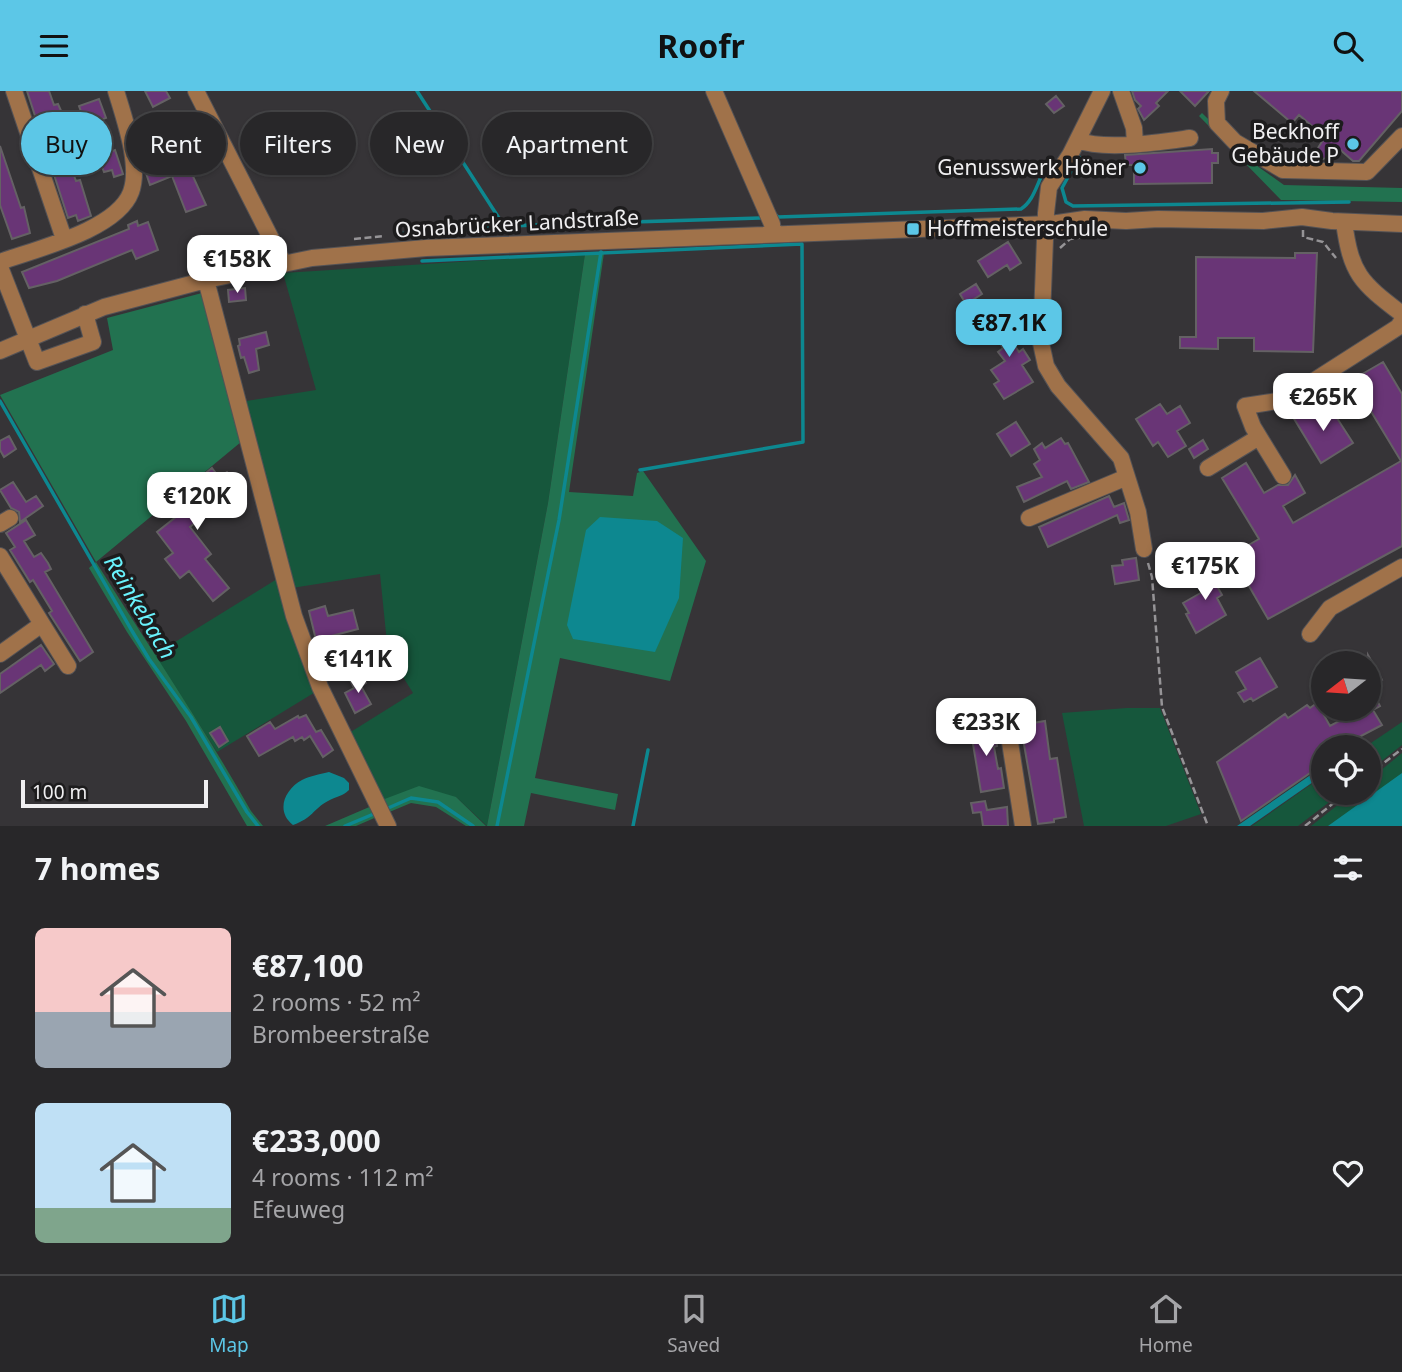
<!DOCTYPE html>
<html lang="en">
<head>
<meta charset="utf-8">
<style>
	:root { --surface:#282729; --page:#302f31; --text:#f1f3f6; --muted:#a5a5a8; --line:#444446; --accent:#5cc7e7 }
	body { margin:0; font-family:"Noto Sans",sans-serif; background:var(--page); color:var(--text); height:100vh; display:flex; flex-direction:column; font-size:26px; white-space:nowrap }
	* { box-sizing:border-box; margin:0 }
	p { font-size:23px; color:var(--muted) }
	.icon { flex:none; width:38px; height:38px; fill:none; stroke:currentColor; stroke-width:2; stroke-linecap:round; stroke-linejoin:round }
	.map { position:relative; height:735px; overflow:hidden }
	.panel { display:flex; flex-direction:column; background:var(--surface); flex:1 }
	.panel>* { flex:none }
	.banner { position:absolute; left:21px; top:21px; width:700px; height:63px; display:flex; gap:14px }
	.needle { width:46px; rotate:253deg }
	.buttons { position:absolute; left:1311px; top:560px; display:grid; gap:14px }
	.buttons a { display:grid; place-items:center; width:70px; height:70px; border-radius:50%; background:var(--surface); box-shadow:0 2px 5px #0004,0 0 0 2px var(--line); font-size:35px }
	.scale { position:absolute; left:21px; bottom:18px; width:187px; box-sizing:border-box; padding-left:7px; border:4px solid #f0eff1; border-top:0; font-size:19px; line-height:24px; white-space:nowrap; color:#f0eff1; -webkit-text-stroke:5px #1d1c1d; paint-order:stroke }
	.price { position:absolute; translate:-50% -60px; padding:0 16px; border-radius:14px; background:#fff; color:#222; font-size:23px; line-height:46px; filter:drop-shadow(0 2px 4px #0008) }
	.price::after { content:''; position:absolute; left:50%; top:42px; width:21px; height:16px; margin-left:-10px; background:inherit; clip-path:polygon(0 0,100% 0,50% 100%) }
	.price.selected { background:var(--accent); color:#111 }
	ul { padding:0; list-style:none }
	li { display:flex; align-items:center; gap:21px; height:175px; padding:0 35px }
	li span { display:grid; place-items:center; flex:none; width:196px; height:140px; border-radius:10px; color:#555 }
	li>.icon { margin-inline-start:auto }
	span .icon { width:84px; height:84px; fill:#fffc; stroke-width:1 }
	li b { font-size:30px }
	h2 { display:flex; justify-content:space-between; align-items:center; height:84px; padding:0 35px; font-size:30px }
	.pill { padding:0 24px; border-radius:32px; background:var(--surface); box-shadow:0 2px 5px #0004,0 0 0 2px var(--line); font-size:24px; line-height:63px }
	.pill.selected { background:var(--accent); color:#111 }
	header { display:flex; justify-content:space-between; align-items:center; height:91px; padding:0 35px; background:var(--accent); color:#111; font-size:32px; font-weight:700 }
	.menu { display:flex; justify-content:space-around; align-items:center; height:98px; border-top:2px solid var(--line); background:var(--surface); font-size:19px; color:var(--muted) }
	.menu a { display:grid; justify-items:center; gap:4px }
	.menu .selected { color:var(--accent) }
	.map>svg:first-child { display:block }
	.green { fill:#16573c }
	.forest { fill:#227250 }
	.water { fill:#0d8890 }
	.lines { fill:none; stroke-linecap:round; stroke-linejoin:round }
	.stream { stroke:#0d8890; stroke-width:3.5 }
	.building { fill:#693576; stroke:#646164; stroke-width:2 }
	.minor-casing { stroke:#545255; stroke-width:18 }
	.path { stroke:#969497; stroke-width:2.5; stroke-dasharray:7 3.5; stroke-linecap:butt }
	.minor { stroke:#a0724a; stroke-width:16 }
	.poi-dot { fill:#5cc7e7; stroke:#1d1c1d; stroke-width:2.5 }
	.labels { text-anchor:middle; stroke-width:7; stroke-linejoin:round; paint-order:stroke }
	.poi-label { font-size:21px; fill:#f0eff1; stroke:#1d1c1d; text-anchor:end }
	.street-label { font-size:21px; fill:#f0eff1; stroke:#1d1c1d }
	.water-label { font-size:23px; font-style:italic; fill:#69f2fc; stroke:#1d1c1d }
</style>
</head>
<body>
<header><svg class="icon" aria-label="menu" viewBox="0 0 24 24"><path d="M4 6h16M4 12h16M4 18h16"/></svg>Roofr<svg class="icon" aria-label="search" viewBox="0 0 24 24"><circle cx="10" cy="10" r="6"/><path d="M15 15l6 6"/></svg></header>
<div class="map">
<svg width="1402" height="735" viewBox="0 0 1402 735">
	<rect width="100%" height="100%" fill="#363437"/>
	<path class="green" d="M585 163 548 412 487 735 456 706 382 709 349 642 413 602 388 562 380 483 292 497 246 310 316 299 283 182Z
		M277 488 317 600 217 661 154 564Z
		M1127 617H1160L1201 723 1166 735H1084L1062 622Z
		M1402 631V654L1369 680 1368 656H1365Z
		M1402 662V735H1311L1353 702H1368L1369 689Z
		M1323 685V702H1341L1298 735H1252Z"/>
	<path class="forest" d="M1202 22 1253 72 1284 94 1402 97V111L1281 109 1199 25Z
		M604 162 569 401 633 405 637 382 643 380 706 470 670 590 560 567 535 687 618 703 615 719 531 702 524 735H487L548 412 585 163Z
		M202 202 241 351 96 471C148 554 203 635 251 720L263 735H247L186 630 127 541 89 477 96 471 0 304 113 259 107 227Z
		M419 695 456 706 486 735H466L436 716 411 712 387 722 382 709Z
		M374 714 379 725 356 735H325Z"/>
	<path class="water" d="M600 426 657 430 683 447 679 507 655 561 573 548 567 534 586 439Z
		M329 681 344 687 349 692V699C342 706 336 705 328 710 313 718 313 727 293 734 275 720 285 698 302 689 310 685 321 683 329 681Z
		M1402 682V735H1328Z
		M1312 683H1315L1316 689 1250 735H1237Z"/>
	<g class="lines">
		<path class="stream" d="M417 0 504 135
			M1079 66 1062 97 1066 111 1073 115 1349 111
			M775 123 778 126 1021 118C1035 109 1037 90 1046 77
			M398 143 504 135 760 127
			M422 170 802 153 803 351 640 379
			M0 310 132 540 149 568 191 626 247 721 258 735
			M386 718 411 707 438 711 473 735
			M345 735 376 722
			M497 735 559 429 601 161
			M633 735 648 659"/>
	</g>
	<path class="building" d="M27 0H49L54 14 58 13 62 22 56 24 64 46 69 44 77 68 69 71 76 90 80 89 91 125 78 130 76 124 68 127Z
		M145 0H166L170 7 153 16Z
		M1132 0H1168L1156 12 1159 15 1144 29 1138 18 1141 15 1135 9Z
		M1180 0H1209L1195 15Z
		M1254 0H1402V20L1359 70H1353L1337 56 1329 66 1323 68 1318 65 1316 60 1325 46 1299 24 1292 32Z
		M1056 5 1064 15 1054 22 1046 13Z
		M99 8 106 27 86 34 79 15Z
		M180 46 189 69 186 70 206 114 186 121 172 85 150 94 146 82 167 74 160 54Z
		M0 55 21 117 24 116 30 142 12 148 0 114Z
		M1212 58V62H1218V72H1212V92L1134 93V74H1126L1125 64Z
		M115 59 123 83 114 86 112 79 104 81 98 65Z
		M137 130 138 135 148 131 158 159 136 168 132 159 57 190 29 197 22 181 129 138 128 134Z
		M217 145 222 158 199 167 193 154Z
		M1008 151 1021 172 1010 179 1007 174 988 186 978 170Z
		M1295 162H1317L1313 261 1254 260V247H1218V258L1180 257V246H1196V166L1295 167Z
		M976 193 982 203 966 213 960 203Z
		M245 197 246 209 229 211 228 199Z
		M1002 219 1015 237 1007 243 1019 261 1023 258 1030 269 1022 274 1033 291 1004 308 994 293 999 290 991 279 1005 270 998 261 1003 257 986 230Z
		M266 241 269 254 256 258 259 279 249 282 244 266 241 267 238 255 240 254 239 248Z
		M1383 271 1402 303V455L1268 528 1231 464 1259 448 1222 387 1246 372 1264 402 1278 394H1288L1295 384 1305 402 1283 415 1293 432 1401 370 1352 289Z
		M1317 312 1327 329 1335 324 1353 352 1321 372 1293 326Z
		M1160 313 1167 323 1180 315 1190 332 1177 340 1186 355 1168 366 1158 351 1153 355 1136 328Z
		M1016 331 1030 353 1011 365 997 343Z
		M9 345 16 358 4 366 0 359V350Z
		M1061 347 1065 353 1068 352 1089 391 1071 398 1067 390 1024 411 1017 396 1042 386 1034 373 1040 369 1034 358 1042 352 1045 357Z
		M1203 349 1208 358 1194 367 1189 358Z
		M212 377 219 386 227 381 236 392 229 398 232 401 190 436 211 463 205 468 229 497 213 510 189 480 180 487 165 468 173 462 157 441 191 414 181 402Z
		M13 391 26 411 36 405 43 415 20 431 19 421 11 417 0 399Z
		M1109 405 1114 416 1124 412 1129 429 1120 432 1117 424 1048 456 1039 436Z
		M26 429 35 444 24 450 34 466 41 462 48 472 51 478 45 481 93 561 80 570 49 522 52 520 33 489 30 491 10 459 15 456 6 442Z
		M1136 467 1139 489 1115 493 1112 475 1123 474 1122 469Z
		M1204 472 1222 504 1217 507 1226 524 1196 542 1186 523 1189 522 1183 512 1204 500 1192 479Z
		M325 515 328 525 353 519 358 538 316 549 309 520Z
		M41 554 54 573 45 580 41 574 0 602V583Z
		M1368 564 1382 589 1370 596 1380 615 1373 619 1382 634 1340 656H1323V673L1241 730 1217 671 1285 623 1288 627 1307 614 1310 617 1317 612 1330 635 1362 618H1368Z
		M1260 567 1277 596 1253 610 1251 607 1244 611 1238 602 1246 598 1236 581Z
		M361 583 366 592 361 595 371 613 355 622 345 602 354 597 350 589Z
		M306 624 316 641 321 639 333 659 323 666 310 645 304 649 302 646 295 650 293 646 259 665 247 645 270 631 275 638 298 625 299 627Z
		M1032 624 1033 632 1045 630 1050 668 1057 667 1066 726 1054 728V731L1038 733 1019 625Z
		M989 632 990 641 995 640 997 655 994 656 998 678 1001 677 1004 697 981 701 970 635Z
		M220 636 228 650 219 656 210 642Z
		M985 710 987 719 1007 716 1008 735H983L981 721 973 722 971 712Z"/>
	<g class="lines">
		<g class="minor-casing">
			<path id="minor" d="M14 0 64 148
				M196 0 284 173
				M714 0 772 133 773 143
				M1102 0 1070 64 1049 96 1046 122 1041 252 1046 275 1058 295 1121 367 1138 421 1144 458
				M1121 0 1134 37 1135 53
				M1221 0 1216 10 1217 32 1235 51 1283 79 1367 81 1402 45
				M1078 49C1104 60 1161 51 1190 47
				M1344 131C1351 183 1360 191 1402 223
				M0 171C36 158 117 139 131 101 141 74 124 27 116 0
				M0 176 37 271 93 251 85 223
				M206 189 294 525 320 596 388 735
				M0 260 104 216 206 189 312 167 426 157 1051 133 1085 128 1126 130 1158 128 1263 130 1302 126 1332 130 1402 133
				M1208 377 1259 346
				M1283 385 1253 336 1245 315 1284 309 1398 236 1402 230
				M1029 427 1127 386
				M0 433 10 427
				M0 465 42 533 0 563
				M42 533 68 575
				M1310 543 1330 517 1402 476
				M1007 632 1023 735"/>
		</g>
		<path class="path" d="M1303 139V146L1323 151 1336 167
			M354 148 385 145
			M1060 157 1070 148 1084 146V142
			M1148 472 1152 486 1162 616 1208 735
			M1368 684 1402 658
			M1305 735 1346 702"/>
		<use href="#minor" class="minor"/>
	</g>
	<g class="poi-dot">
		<circle cx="1353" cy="53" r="7"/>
		<circle cx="1140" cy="77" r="7"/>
		<rect x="906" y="131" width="14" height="14" rx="3.5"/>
	</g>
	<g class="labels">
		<g class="poi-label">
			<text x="1339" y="48">Beckhoff<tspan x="1339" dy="24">Gebäude P</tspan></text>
			<text x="1126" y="84">Genusswerk Höner</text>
			<text x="927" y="145" text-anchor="start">Hoffmeisterschule</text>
		</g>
		<g class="street-label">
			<text transform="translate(517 133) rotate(-3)" y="7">Osnabrücker Landstraße</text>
		</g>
		<g class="water-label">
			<text transform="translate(140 516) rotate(59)" y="8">Reinkebach</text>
		</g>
	</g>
</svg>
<div class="buttons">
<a><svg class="needle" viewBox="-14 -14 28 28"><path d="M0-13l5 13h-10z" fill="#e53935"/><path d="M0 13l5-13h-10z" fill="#a5a5a8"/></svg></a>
<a><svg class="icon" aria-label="locate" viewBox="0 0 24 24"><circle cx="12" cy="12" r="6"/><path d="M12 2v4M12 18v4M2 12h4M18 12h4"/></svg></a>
</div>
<div class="scale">100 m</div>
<b class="price" style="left:237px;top:204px">€158K</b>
<b class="price selected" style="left:1009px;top:268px">€87.1K</b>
<b class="price" style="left:1323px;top:342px">€265K</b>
<b class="price" style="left:197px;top:441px">€120K</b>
<b class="price" style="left:1205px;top:511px">€175K</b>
<b class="price" style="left:358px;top:604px">€141K</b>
<b class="price" style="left:986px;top:667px">€233K</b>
<div class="banner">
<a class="pill selected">Buy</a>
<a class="pill">Rent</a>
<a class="pill">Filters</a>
<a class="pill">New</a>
<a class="pill">Apartment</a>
</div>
</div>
<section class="panel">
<h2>7 homes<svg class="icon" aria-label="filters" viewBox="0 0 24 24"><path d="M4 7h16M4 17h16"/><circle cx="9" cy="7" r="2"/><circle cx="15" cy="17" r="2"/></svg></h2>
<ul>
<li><span style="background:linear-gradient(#f6c9c9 60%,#9aa5b1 0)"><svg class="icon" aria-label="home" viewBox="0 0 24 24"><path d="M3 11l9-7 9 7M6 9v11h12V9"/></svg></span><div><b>€87,100</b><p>2 rooms · 52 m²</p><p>Brombeerstraße</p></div><svg class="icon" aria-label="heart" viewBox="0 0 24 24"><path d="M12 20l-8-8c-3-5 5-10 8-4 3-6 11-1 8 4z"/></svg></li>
<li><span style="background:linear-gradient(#bfe0f5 75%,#7fa58c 0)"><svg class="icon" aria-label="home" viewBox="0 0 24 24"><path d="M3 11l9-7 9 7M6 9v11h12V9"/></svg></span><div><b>€233,000</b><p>4 rooms · 112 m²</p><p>Efeuweg</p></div><svg class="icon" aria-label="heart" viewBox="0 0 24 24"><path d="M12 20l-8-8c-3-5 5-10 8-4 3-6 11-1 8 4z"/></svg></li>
</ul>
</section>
<nav class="menu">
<a class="selected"><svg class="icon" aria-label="map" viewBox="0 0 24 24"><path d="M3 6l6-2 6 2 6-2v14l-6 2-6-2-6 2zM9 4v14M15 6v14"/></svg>Map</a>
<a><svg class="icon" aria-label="saved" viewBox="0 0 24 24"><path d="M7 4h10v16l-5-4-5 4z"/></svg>Saved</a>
<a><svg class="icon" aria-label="home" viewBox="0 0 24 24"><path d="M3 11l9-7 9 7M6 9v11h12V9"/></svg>Home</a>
</nav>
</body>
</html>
